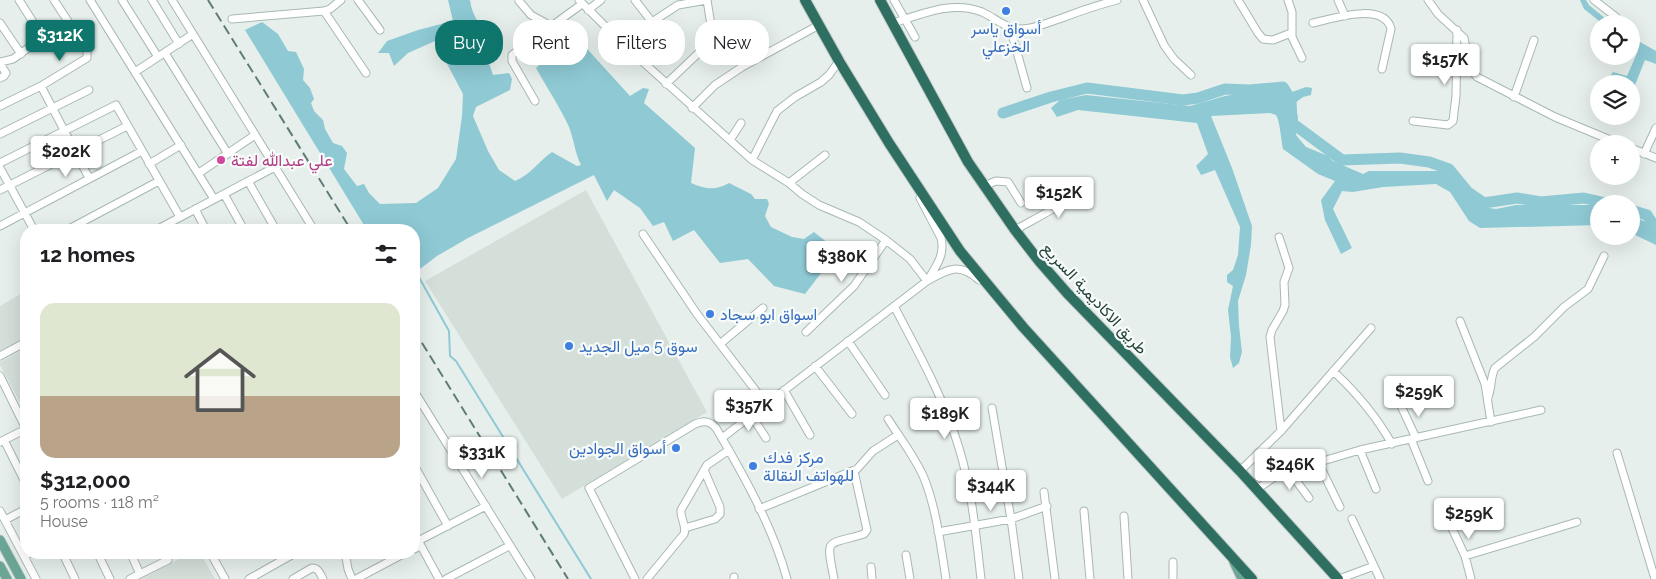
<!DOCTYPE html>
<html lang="en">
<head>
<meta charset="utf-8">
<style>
	:root { --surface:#fff; --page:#f6f6f6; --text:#202124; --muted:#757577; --line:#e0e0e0; --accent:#0f766e }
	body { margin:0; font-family:Raleway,Vazirmatn,sans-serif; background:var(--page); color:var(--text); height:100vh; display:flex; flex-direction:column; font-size:19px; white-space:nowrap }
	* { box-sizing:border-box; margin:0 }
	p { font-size:16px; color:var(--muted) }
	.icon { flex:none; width:28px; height:28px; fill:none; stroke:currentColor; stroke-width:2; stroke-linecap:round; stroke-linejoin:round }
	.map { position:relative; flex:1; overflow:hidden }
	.details { position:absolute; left:20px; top:224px; width:400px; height:335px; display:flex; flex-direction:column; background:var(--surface); border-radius:20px; box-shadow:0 5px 20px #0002 }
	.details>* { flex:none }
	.guide { position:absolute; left:435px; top:20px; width:475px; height:45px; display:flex; gap:10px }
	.fabs { position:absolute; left:1590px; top:15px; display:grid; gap:10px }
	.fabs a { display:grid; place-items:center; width:50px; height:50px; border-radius:50%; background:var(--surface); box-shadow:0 5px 20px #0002; font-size:25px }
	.price { position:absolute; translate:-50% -42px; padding:0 11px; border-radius:5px; background:#fff; color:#222; font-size:16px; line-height:32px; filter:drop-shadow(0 1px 2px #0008) }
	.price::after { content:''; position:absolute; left:50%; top:30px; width:15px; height:11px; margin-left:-8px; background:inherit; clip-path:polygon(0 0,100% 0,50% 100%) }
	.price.active { background:var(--accent); color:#fff }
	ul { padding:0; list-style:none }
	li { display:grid; align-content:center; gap:10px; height:265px; padding:0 20px }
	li+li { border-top:1px solid var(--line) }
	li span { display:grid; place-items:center; height:155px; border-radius:15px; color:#555 }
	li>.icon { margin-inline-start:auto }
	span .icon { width:90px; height:90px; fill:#fffc; stroke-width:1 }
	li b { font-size:21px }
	h2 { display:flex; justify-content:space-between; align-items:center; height:60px; padding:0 20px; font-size:21px }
	.tag { padding:0 18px; border-radius:20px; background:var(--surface); box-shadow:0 5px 20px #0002; font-size:18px; line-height:45px }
	.tag.active { background:var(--accent); color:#fff }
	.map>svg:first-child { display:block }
	.built { fill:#d4dfda }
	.water { fill:#8ec9d4 }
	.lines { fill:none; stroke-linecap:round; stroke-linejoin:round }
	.stream { stroke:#8ec9d4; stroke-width:2 }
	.river { stroke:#8ec9d4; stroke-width:11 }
	.minor-casing { stroke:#a8b8b2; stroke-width:9 }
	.major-casing { stroke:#c2cac8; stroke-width:11 }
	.highway-casing { stroke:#c2cac8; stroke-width:12 }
	.minor { stroke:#fff; stroke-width:7 }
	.major { stroke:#6aa596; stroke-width:9 }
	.highway { stroke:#2f6f62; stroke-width:10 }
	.rail { stroke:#5f7d75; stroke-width:2; stroke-dasharray:10 5; stroke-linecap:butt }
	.shop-dot { fill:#3f7fe0; stroke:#f7fbf9; stroke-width:2 }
	.hotel-dot { fill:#d1479c; stroke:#f7fbf9; stroke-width:2 }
	.labels { text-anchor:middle; stroke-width:4.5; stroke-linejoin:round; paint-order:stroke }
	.shop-label { font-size:16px; fill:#366cbe; stroke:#f7fbf9; text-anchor:start }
	.hotel-label { font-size:16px; fill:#b23c85; stroke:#f7fbf9; text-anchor:start }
	.street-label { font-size:16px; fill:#24423a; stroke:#f7fbf9 }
</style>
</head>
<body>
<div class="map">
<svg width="1656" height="579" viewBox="0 0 1656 579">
	<rect width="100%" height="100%" fill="#e6efeb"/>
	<path class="built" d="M586 190 707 412 562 499 425 281Z
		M26 291V339L0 352V306Z
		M26 348V414L0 365V362Z
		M190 553H200L215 579H142Z"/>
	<path class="water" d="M448 0H470C472 17 482 28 493 41L487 57 493 75 509 73 512 79 510 90 476 107 473 116 488 151 499 170 515 181C531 174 538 162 552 152L577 166 581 165C575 153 574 140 569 127 560 107 547 88 536 68L568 38 580 41 630 96 643 88 649 89 644 103 695 148 691 183C705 189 715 191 729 183L751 194 755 199H767L769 204 765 216 771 227 792 237 804 239 814 232 838 251 805 294 774 286 748 259 720 263 694 230 673 241 664 222 653 226 640 208 614 190 607 201 594 175 468 238 437 256 416 272H414V230H367L245 30 262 22 278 34 288 51 296 52 304 69 303 80 310 88 314 99 311 103 314 111 323 120 325 129 333 143 342 146 347 153 344 169 357 186 364 184 369 193 380 204 416 203 438 188 456 159 462 116 463 94 435 41 408 53 394 66 389 53H378L387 41 418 30 453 21Z
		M1580 0H1586L1589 5 1612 24H1603L1584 9Z
		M1631 37 1656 51V64L1645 60 1631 95V84H1625L1613 80 1611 84H1605L1613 72 1627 76 1638 51 1631 46Z
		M1306 87 1312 88 1311 95 1303 97 1295 103 1298 118 1296 135 1306 147 1328 156 1333 161 1363 174 1369 171H1443L1454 180 1481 207 1496 209 1516 205H1599V225L1480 228 1469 221 1450 192 1436 184 1383 187 1353 192 1342 191 1333 209 1352 248 1341 254 1325 220 1321 200 1335 181 1318 174 1283 149C1281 140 1280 121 1276 115L1270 113 1211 116 1232 168 1252 226 1251 245 1246 275 1238 301 1239 326 1242 352 1239 363 1233 368 1230 357 1231 337 1228 310 1233 286 1227 282V275L1233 270 1238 255 1240 227 1215 170 1201 175 1196 166 1208 154 1197 123 1078 110 1057 117 1051 108 1060 100 1086 95 1190 106 1225 96 1244 93 1292 92Z
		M1631 215 1656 227V245L1631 233Z"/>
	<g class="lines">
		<path class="stream" d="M416 272 449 331 450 356 456 361 591 579"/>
		<path class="river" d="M1003 113 1051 97 1087 88 1183 100 1198 98 1225 89 1249 90 1283 87 1291 100 1292 123 1342 160 1400 158 1429 162 1449 169 1468 192 1484 203 1517 198 1541 202 1584 198 1610 204
			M1631 210 1647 215 1656 229"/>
		<g class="minor-casing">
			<path id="minor" d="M90 0 214 199
				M122 0 158 57
				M152 0 179 44
				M172 0 314 230
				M358 0 380 30
				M579 0 624 45 752 160 789 183 802 194 819 205 859 222 886 240 910 259 927 281
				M635 0 652 22
				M894 0 915 37
				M1143 0 1164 45 1174 59 1191 75
				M1238 0 1258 33 1263 39 1273 40 1291 33
				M1288 0 1292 12V37L1302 58
				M1338 0 1345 16
				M1428 0 1438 14 1464 38 1470 68 1477 77 1555 117 1620 144
				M1594 0 1616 17
				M519 1 531 15 551 26
				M588 10 601 0
				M324 11 366 73
				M232 19 324 11 330 9 341 0
				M0 23 21 54
				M893 23C922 14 953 0 982 12 995 18 1006 29 1021 29 1035 29 1049 22 1062 18 1080 11 1098 5 1117 0
				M1313 23C1332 19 1384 1 1391 29L1382 69
				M1010 27 1027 88
				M624 45 652 22 678 5 707 0
				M165 53 228 154
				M0 62 13 59 42 38 40 33 19 0
				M0 64 6 73 4 76 0 78
				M135 72 193 34
				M666 84 709 43 711 25 707 0
				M41 86 89 178
				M1514 97 1534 40
				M535 101 512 61V55L582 4
				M0 106 41 86 87 58V50L54 0
				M692 108 715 85 742 67 819 25
				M1413 121 1448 125 1453 121 1456 96 1457 30
				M0 134 89 90
				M730 140 741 123
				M1631 148 1656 158
				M1644 154 1656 128
				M752 160 777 111 795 97 821 82 829 75 839 61
				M0 163 116 105 180 217
				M149 164 181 145
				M0 168 34 230
				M199 173 255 135
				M248 181 276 230
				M789 183 825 155
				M984 186 996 181 1008 182 1021 203
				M0 190 127 126
				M224 194 244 230
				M920 198 941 238C945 254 937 265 929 278
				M195 209 206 230
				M0 226 142 151
				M67 230 159 181
				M156 230 275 167
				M1015 230C1040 216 1065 204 1087 185
				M643 234 697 314 766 404
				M1279 237 1289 268 1284 282 1285 305 1283 311 1272 330 1270 337 1281 431
				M894 306C918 352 944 398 959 448 972 490 976 535 981 579
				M1460 321 1485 384 1491 422
				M806 332 854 286 886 240
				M848 341 885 395
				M720 344 763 308
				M0 356 26 342
				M815 366 852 414
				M1333 371C1357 393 1376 416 1392 444
				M0 376 26 429
				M784 390 810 435
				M414 391 531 579
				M1488 397C1492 388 1490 377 1495 368L1534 337 1564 307 1588 289 1604 256
				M1401 406 1416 438
				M992 408 1011 519 1019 579
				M751 415 766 438
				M888 419C900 438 915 457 924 478 936 507 941 547 946 579
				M722 438 927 281C948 269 959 262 979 280
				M1411 439 1428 481
				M4 440 26 484
				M0 442 26 429
				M1360 450 1376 489
				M1617 453 1655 579
				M1318 462 1340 507
				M414 465 448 526
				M1240 471 1281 431 1371 328
				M1289 471 1309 498
				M1257 489 1279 474 1360 450 1541 410
				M1044 492 1055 579
				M759 509 857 469 873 451 898 435
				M1443 509 1465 556 1471 579
				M0 511 36 579
				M1084 511 1090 579
				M1124 516 1128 579
				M1352 519 1380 579
				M5 520 26 509
				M685 528 715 519 720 514V507L704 470
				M938 532 1011 519 1047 506
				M414 533 439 579
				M418 541 486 506
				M414 549 421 546
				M62 552 75 579
				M97 552 110 579
				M130 552 140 574
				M210 552 225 579
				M345 552 348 569 352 579
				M906 555 910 579
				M24 556 32 552
				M1465 556 1577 522
				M213 557 222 552
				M871 567 872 579
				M734 577V579
				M130 579 168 560 164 552
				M249 579 297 552
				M293 579 312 568C319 568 320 574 323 579
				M356 579 407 552
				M446 579 509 546
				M635 579 589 488 695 424C704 420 710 421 716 428 743 474 773 527 787 579
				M647 579 684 534C687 525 680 519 681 510L707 465 729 450
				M834 579C826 536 825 546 864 534L867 530 854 471
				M1173 579V562
				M1339 579 1374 566"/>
		</g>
		<g class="major-casing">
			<path id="major" d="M0 540 21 579
				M1234 562 1242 579
				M0 566 7 579"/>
		</g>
		<g class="highway-casing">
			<path id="highway" d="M805 0 839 61 889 143 960 251 1023 327 1252 579
				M880 0 968 162 1015 230 1039 261 1067 293 1240 471 1338 579"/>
		</g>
		<use href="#minor" class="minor"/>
		<use href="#major" class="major"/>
		<use href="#highway" class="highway"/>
		<path class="rail" d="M208 0 351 230
			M414 330 568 579"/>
	</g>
	<g class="shop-dot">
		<circle cx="1006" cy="11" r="5"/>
		<circle cx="710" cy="314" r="5"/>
		<circle cx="569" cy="346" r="5"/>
		<circle cx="676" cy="448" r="5"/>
		<circle cx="753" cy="466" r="5"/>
	</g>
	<circle class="hotel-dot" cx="221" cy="160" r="5"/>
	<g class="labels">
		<g class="shop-label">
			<text x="1006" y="34" text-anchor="middle">أسواق ياسر<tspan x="1006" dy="18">الخزعلي</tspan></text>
			<text x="720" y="320">اسواق ابو سجاد</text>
			<text x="579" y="352">سوق 5 ميل الجديد</text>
			<text x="666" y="454" text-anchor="end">أسواق الجوادين</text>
			<text x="763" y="463">مركز فدك<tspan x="763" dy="18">للهواتف النقالة</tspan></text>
		</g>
		<g class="hotel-label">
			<text x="231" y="166">علي عبدالله لفتة</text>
		</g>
		<g class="street-label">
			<text transform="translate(1095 298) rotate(47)" y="6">طريق الاكاديمية السريع</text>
		</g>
	</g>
</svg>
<div class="fabs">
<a><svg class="icon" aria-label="locate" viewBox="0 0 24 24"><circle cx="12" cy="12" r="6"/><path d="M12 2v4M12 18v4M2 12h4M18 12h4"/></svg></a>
<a><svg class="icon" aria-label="layers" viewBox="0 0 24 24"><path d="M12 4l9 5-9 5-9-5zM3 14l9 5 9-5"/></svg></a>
<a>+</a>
<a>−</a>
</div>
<b class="price active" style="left:60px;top:62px">$312K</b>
<b class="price" style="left:1445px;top:86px">$157K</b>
<b class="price" style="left:66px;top:178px">$202K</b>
<b class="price" style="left:1059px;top:219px">$152K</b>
<b class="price" style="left:842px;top:283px">$380K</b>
<b class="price" style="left:1419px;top:418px">$259K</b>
<b class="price" style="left:749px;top:432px">$357K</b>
<b class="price" style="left:945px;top:440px">$189K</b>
<b class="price" style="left:482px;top:479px">$331K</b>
<b class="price" style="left:1290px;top:491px">$246K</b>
<b class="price" style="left:991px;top:512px">$344K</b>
<b class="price" style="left:1469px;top:540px">$259K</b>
<div class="guide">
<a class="tag active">Buy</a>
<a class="tag">Rent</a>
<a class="tag">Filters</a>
<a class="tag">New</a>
</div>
<section class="details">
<h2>12 homes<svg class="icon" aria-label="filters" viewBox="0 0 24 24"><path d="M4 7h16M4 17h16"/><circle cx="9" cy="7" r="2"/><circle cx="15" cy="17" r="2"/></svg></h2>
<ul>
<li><span style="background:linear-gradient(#dfe7d0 60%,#b9a48a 0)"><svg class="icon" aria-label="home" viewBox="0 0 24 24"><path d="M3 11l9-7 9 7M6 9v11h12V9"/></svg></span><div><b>$312,000</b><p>5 rooms · 118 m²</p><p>House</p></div></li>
</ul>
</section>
</div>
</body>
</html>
